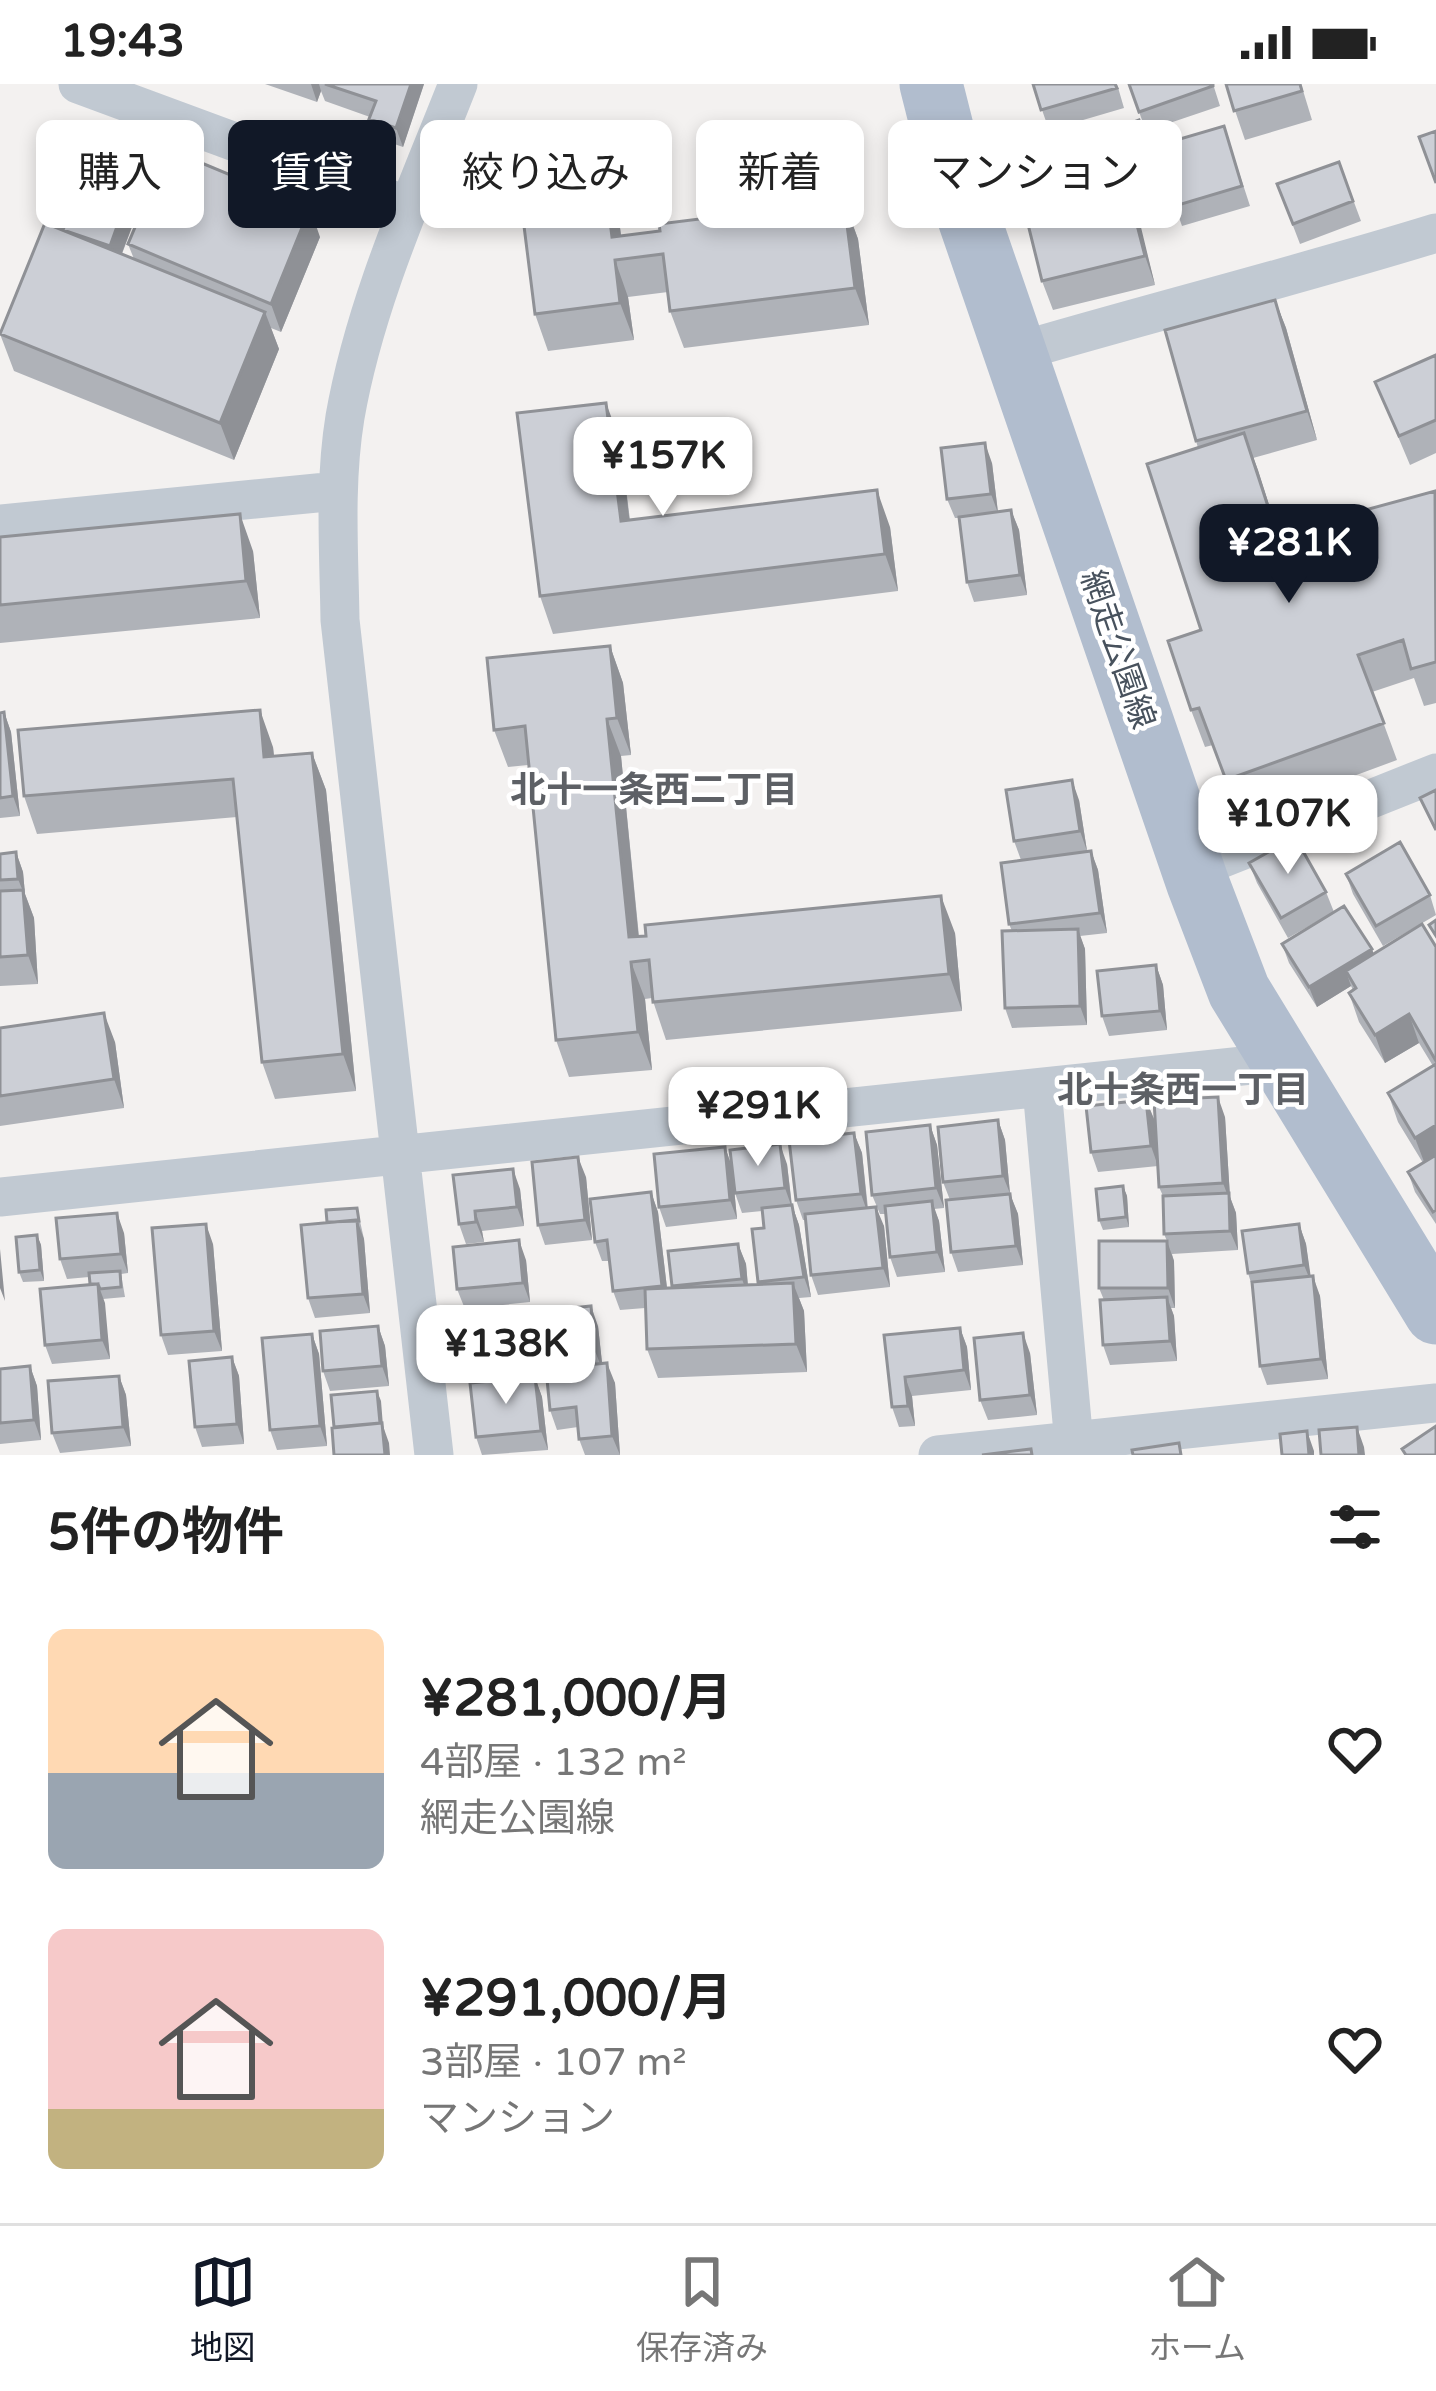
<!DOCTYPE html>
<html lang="ja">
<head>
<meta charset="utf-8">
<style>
	:root { --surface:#fff; --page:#f6f6f6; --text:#222; --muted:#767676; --line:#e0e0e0; --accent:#111827 }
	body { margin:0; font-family:"Varela Round","Noto Sans JP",sans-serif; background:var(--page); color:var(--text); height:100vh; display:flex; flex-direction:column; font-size:45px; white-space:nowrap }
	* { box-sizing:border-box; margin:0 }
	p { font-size:39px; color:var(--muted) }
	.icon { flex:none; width:66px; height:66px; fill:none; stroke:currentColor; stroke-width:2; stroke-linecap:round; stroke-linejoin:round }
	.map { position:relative; height:1371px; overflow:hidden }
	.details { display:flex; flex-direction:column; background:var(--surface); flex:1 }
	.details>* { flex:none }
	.banner { position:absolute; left:36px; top:36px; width:1365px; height:108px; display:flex; gap:24px }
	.price { position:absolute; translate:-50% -102px; padding:0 27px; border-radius:24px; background:#fff; color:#222; font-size:39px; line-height:78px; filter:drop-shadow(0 3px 6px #0008) }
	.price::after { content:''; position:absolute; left:50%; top:72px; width:36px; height:27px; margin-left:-18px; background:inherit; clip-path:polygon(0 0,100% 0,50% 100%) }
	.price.current { background:var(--accent); color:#fff }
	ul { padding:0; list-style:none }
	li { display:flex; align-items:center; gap:36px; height:300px; padding:0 48px }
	li span { display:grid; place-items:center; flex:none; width:336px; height:240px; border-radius:18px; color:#555 }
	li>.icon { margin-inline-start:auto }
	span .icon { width:144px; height:144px; fill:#fffc; stroke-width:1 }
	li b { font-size:51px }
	h2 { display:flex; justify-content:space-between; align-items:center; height:144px; padding:0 48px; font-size:51px }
	.chip { padding:0 42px; border-radius:18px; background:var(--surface); box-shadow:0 6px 18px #0003; font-size:42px; line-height:108px }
	.chip.current { background:var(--accent); color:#fff }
	.status { display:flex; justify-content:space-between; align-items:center; height:84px; padding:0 60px; background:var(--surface); direction:ltr }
	.status svg { height:33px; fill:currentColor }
	.menu { display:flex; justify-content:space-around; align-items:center; height:168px; border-top:3px solid var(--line); background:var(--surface); font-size:33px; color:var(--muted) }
	.menu a { display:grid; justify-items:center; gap:6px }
	.menu .current { color:var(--accent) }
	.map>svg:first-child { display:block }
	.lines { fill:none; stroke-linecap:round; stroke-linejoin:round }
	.minor { stroke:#c1c9d2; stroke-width:39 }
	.primary { stroke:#b1bdce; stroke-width:63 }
	.wall { fill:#afb2b8 }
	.shaded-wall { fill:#8f9196 }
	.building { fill:#cccfd6; stroke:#8f9196; stroke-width:3 }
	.labels { text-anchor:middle; stroke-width:9; stroke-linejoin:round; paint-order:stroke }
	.street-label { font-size:33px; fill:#48525d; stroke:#fff }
	.neighbourhood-label { font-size:36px; font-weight:bold; fill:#5d6065; stroke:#fff }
</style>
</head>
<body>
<div class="status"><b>19:43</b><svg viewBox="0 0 49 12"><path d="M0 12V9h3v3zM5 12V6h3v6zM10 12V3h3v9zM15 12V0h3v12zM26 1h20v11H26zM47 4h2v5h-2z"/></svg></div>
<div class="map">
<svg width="1436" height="1371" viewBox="0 0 1436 1371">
	<rect width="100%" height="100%" fill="#f3f1f0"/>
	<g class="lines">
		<path class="minor" d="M78 0 411 123
			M1017 268C1156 227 1297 192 1436 149
			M0 440 337 407
			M1193 786 1436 689
			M1042 1004 1075 1371
			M0 1113 1280 978
			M434 1371 340 536C339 468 334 400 345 333 365 218 416 107 458 0
			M938 1371 1436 1319"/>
		<path class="primary" d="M931 0 954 91 1198 800 1239 907 1436 1229"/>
	</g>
	<path class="wall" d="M265 0H424L403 63 377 54 370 33 325 17 321 7 317 18Z
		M1033 0H1117L1124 24 1049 46Z
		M1129 0H1213L1220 22 1146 47Z
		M1226 0H1301L1312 36 1245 56Z
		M1139 36 1168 111 1135 124 1155 201 1053 226 1042 197 1120 108Z
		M1224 42 1250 122 1182 142 1175 122Z
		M103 62 152 67 146 86 106 72Z
		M1339 78 1361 137 1300 160 1277 100Z
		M614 96 621 152 844 117 858 155 869 241 684 264 670 227 668 208 628 213 634 256 548 267 535 230Z
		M128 112 136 132 122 170 134 175 128 160 320 153 281 248 271 244 279 265 234 376 14 287 0 250 64 146Z
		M1275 216 1286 244 1317 356 1253 374 1278 450 1436 410V619L1424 622 1414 594 1372 608 1397 676 1240 734 1213 661 1205 663 1191 626 1201 546 1198 364 1165 246Z
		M1436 271V369L1410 381 1375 298Z
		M620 356 630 436 890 443 898 507 553 550 540 512Z
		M992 379 998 428 1011 426 1019 446 1027 511 974 518 967 498 959 434H955L947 415Z
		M0 453 253 467 260 534 0 559Z
		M610 562 623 599 631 671 621 672 639 852 955 849 962 927 666 956 652 914 645 915 652 986 569 993 556 956 528 681 508 683 494 646Z
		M4 628 11 648 20 732 0 734V629Z
		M273 663 274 672 312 669 326 706 356 1007 275 1015 262 978 237 733 37 750 24 712Z
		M1079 716 1087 767H1091L1098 786 1107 849 1080 852 1085 865 1087 941 1012 944 1005 924 1012 847 1009 840 1021 776 1014 757Z
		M16 768 23 788 25 810 34 834 38 900 0 902V770Z
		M1249 779 1326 808 1334 828 1288 854 1257 799Z
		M1346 790 1430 811 1436 831 1383 862 1353 810Z
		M1282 860 1372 865 1373 870 1436 863V1140L1415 1108 1408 1088 1423 1079 1398 1038 1388 1009 1433 982 1419 959 1385 979 1359 938 1349 909 1353 906 1351 902 1317 923 1289 879Z
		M1156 881 1163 901 1167 946 1109 952 1102 932Z
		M0 944 115 958 124 1024 0 1042Z
		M1146 1016 1154 1035 1158 1075 1225 1033 1230 1113 1236 1129 1238 1166 1172 1170 1174 1177 1175 1224H1171L1174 1232 1177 1277 1110 1281 1103 1261 1104 1216 1099 1204 1167 1157 1164 1150 1163 1112 1159 1103 1158 1082 1098 1088 1091 1068Z
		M998 1036 1005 1056 1010 1110 1018 1130 1023 1181 958 1188 951 1168 950 1116 943 1098Z
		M930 1041 937 1061 944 1124 934 1125 939 1137 945 1188 897 1193 890 1173 885 1130H880L872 1111Z
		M854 1049 862 1069 868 1124 884 1142 890 1203 818 1211 811 1191 805 1136H803L796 1116Z
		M725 1063 732 1083 737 1135 666 1143 659 1123Z
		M787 1080 792 1121 799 1141 811 1213 799 1214 804 1227 807 1288 658 1294 647 1265 645 1224 620 1226 613 1207 610 1177H602L595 1158 651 1108 658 1128 667 1204H673L668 1167 738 1160 746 1180 748 1201 759 1200 752 1145 764 1144 762 1127 742 1129 735 1109Z
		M453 1091 520 1105 524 1142 482 1147 484 1158 466 1160 459 1140Z
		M586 1093 592 1156 545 1161 538 1141Z
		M1123 1102 1127 1112 1129 1143 1103 1146 1099 1136Z
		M357 1124 364 1155 370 1229 315 1234 308 1214 327 1138Z
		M1299 1140 1306 1160 1310 1192 1320 1212 1328 1295 1267 1301 1260 1282 1252 1202 1248 1189Z
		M124 1149 128 1189 121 1190 125 1213 103 1215 110 1275 52 1280 45 1261 90 1200 89 1193 67 1195 60 1175Z
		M37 1151 41 1161 44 1197 23 1198 19 1188Z
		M213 1160 222 1267 168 1271 161 1251Z
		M526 1176 530 1218 465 1225 457 1205Z
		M378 1242 385 1262 389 1302 330 1307 323 1287Z
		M598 1242 602 1280 615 1299 620 1371H585L579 1355 578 1343 557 1346 550 1326 546 1290 540 1273Z
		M960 1244 967 1263 971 1306 912 1312 915 1342 899 1343 892 1323 884 1251Z
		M534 1245 539 1297H536L542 1313 548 1366 482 1371 476 1353 472 1299 466 1283Z
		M312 1250 319 1270 327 1362 277 1366 270 1346Z
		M1030 1269 1037 1331 988 1336 980 1316Z
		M232 1273 239 1292 244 1360 202 1363 195 1343Z
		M30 1282 37 1302 41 1356 0 1360V1285Z
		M119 1292 126 1311 131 1362 60 1369 52 1349Z"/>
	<path class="shaded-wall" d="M311 0H319L321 7 317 18Z
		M411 0H424L403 63 396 44Z
		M149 57 152 67 146 86 142 76Z
		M600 59 614 96 624 175 612 153Z
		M1128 106 1139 135 1155 201 1145 172Z
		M128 112 136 132 117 182 110 162Z
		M844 117 858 155 869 241 855 204Z
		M310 124 320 153 281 248 271 220Z
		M615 176 628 213 634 256 620 219Z
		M1275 216 1286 244 1317 356 1307 327Z
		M265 228 279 265 234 376 220 339Z
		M606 319 620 356 634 474 621 437Z
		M1244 349 1258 386 1290 487 1277 450Z
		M985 359 992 379 998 429 991 410Z
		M877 406 890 443 898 507 885 470Z
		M1011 426 1019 446 1027 511 1020 491Z
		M240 430 253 467 260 534 246 497Z
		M610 562 623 599 631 671 617 634Z
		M260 626 273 663 278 711 264 673Z
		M4 628 11 648 20 732 13 712Z
		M607 635 621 672 641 877 629 853Z
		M312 669 326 706 356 1007 343 970Z
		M1072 696 1079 716 1087 767 1080 747Z
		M1091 767 1098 786 1107 849 1100 829Z
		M16 768 23 788 25 810 34 834 38 900 28 871 24 810 18 795Z
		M941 812 955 849 962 927 949 890Z
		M1078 845 1085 865 1087 941 1080 922Z
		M1372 865 1379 885 1346 887 1351 902 1317 923 1309 903Z
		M631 878 645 915 652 986 638 948Z
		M1156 881 1163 901 1167 946 1160 927Z
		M104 929 115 958 124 1024 114 995Z
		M1409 930 1419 959 1385 979 1375 951Z
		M1218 1013 1225 1033 1230 1113 1236 1129 1238 1166 1230 1147 1229 1115 1223 1099Z
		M1146 1016 1154 1035 1158 1082 1151 1062Z
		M998 1036 1005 1056 1010 1110 1018 1130 1023 1181 1016 1162 1011 1112 1003 1092Z
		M930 1041 937 1061 944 1124 936 1104Z
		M1436 1041V1076L1426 1083 1415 1054Z
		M854 1049 862 1069 868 1130 861 1110Z
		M780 1060 787 1080 792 1124 785 1104Z
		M725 1063 732 1083 737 1135 730 1116Z
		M578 1073 586 1093 592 1156 585 1136Z
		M513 1085 520 1105 524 1142 517 1123Z
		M1123 1102 1127 1112 1129 1143 1126 1133Z
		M651 1108 658 1128 669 1221 662 1202Z
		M932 1117 939 1137 945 1188 937 1168Z
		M792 1121 799 1141 811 1213 804 1193Z
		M876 1123 884 1142 890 1203 883 1184Z
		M475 1127 482 1147 484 1158 476 1138Z
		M117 1129 124 1149 128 1189 121 1170Z
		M357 1136 364 1155 370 1229 363 1210Z
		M206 1140 213 1160 222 1267 214 1247Z
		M1299 1140 1306 1160 1312 1201 1304 1181Z
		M37 1151 41 1161 44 1197 40 1186Z
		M519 1156 526 1176 530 1218 523 1199Z
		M1167 1157 1174 1177 1175 1224 1168 1204Z
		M738 1160 746 1180 749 1215 742 1195Z
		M0 1164V1165L5 1217 0 1204Z
		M1313 1192 1320 1212 1328 1295 1321 1275Z
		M793 1199 804 1227 807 1288 796 1260Z
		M98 1200 105 1219 110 1275 102 1256Z
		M1167 1213 1174 1232 1177 1277 1170 1257Z
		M591 1222 598 1242 603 1287 595 1267Z
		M527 1225 534 1245 539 1297 532 1277Z
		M378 1242 385 1262 389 1302 382 1282Z
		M960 1244 967 1263 971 1306 964 1286Z
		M1023 1249 1030 1269 1037 1331 1030 1311Z
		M312 1250 319 1270 327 1362 320 1342Z
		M232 1273 239 1292 244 1360 237 1340Z
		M607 1279 615 1299 620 1371 612 1352Z
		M30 1282 37 1302 41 1356 34 1336Z
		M119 1292 126 1311 131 1362 123 1343Z
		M535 1293 542 1313 548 1366 541 1347Z
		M905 1293 912 1312 915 1342 908 1322Z
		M377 1307 381 1317 383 1342 389 1359 390 1371H385Z
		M1357 1343 1364 1363 1365 1371H1359Z
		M1307 1347 1314 1367V1371H1309Z"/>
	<path class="building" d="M325 0H411L396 44 369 35 376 17Z
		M1033 0H1115L1117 4 1041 26Z
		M1129 0H1213V2L1139 28Z
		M1226 0H1300L1302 7 1234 27Z
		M1139 36 1161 91 1120 107 1098 52Z
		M1224 42 1242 102 1175 122 1156 62Z
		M109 44 149 57 142 76 103 62Z
		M1436 47V99L1419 53Z
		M600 59 612 153 660 147 659 140 844 117 855 204 670 227 663 170 615 176 620 219 535 230 515 70Z
		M168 65 310 124 271 220 128 160Z
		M1339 78 1353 117 1293 140 1277 100Z
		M82 95 128 112 110 162 63 146Z
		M1128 106 1145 172 1042 197 1026 132Z
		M45 139 265 228 220 339 0 250Z
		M1275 216 1307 327 1196 357 1165 246Z
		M1436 271V336L1399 352 1375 298Z
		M606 319 621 437 877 406 885 470 540 512 517 329Z
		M1244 349 1277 450 1435 407 1436 578 1411 585 1403 556 1358 571 1384 639 1226 696 1199 624 1191 626 1168 557 1201 546 1147 380Z
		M985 359 991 410 947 415 941 364Z
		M1011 426 1020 491 967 498 959 433Z
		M240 430 246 497 0 521V453Z
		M610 562 617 634 607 635 629 853 646 852 645 841 941 812 949 890 653 918 649 876 631 878 638 948 556 956 525 642 494 646 487 574Z
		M260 626 264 673 312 669 343 970 262 978 233 695 24 712 18 646Z
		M4 628 13 712 0 714V629Z
		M1072 696 1080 747 1014 757 1006 706Z
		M1436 706V746L1420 714Z
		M1295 753 1326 808 1281 834 1249 779Z
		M1400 758 1430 811 1376 842 1346 790Z
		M1091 767 1100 829 1009 840 1001 779Z
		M16 768 18 795 0 796V770Z
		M23 806 28 871 0 873V807Z
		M1344 822 1372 865 1309 903 1282 860Z
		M1436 836V852L1429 841Z
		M1422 840 1436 863V977L1409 930 1375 951 1349 909 1356 904 1346 887Z
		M1078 845 1080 922 1005 924 1002 847Z
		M1156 881 1160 927 1102 932 1097 887Z
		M104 929 114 995 0 1012V944Z
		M1436 980V1041L1415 1054 1388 1009Z
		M1218 1013 1223 1099 1159 1103 1154 1016Z
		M1146 1016 1151 1062 1091 1068 1086 1022Z
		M998 1036 1003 1092 943 1098 938 1043Z
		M930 1041 936 1104 872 1111 866 1048Z
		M854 1049 861 1110 796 1116 789 1056Z
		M780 1060 785 1104 735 1109 730 1066Z
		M725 1063 730 1116 659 1123 654 1070Z
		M1436 1071V1126L1433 1128 1408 1088Z
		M578 1073 585 1136 538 1141 532 1078Z
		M513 1085 517 1123 475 1127 476 1138 459 1140 453 1091Z
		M1123 1102 1126 1133 1099 1136 1096 1105Z
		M651 1108 662 1202 613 1207 607 1156 595 1158 590 1115Z
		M1229 1109 1230 1147 1164 1150 1163 1112Z
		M1010 1110 1016 1162 951 1168 946 1116Z
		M932 1117 937 1168 890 1173 885 1122Z
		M792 1121 804 1193 758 1198 752 1145 764 1144 762 1124Z
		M876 1123 883 1184 811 1191 805 1130Z
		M357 1124 359 1137 327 1138 326 1126Z
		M117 1129 121 1170 60 1175 56 1134Z
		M357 1136 363 1210 308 1214 301 1141Z
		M206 1140 214 1247 161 1251 152 1144Z
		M1299 1140 1304 1181 1248 1189 1242 1147Z
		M37 1151 40 1186 19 1188 16 1153Z
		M519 1156 523 1199 457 1205 453 1163Z
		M1099 1157H1167L1168 1204H1099Z
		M738 1160 742 1195 672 1202 668 1167Z
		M120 1187 121 1203 100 1205 98 1200H90L89 1189Z
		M1313 1192 1321 1275 1260 1282 1252 1198Z
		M793 1199 796 1260 647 1265 645 1205Z
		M98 1200 102 1256 45 1261 40 1205Z
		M1167 1213 1170 1257 1103 1261 1100 1216Z
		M591 1222 595 1267 540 1273 535 1228Z
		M527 1225 532 1277 466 1283 460 1233Z
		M378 1242 382 1282 323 1287 320 1247Z
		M960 1244 964 1286 905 1293 908 1322 892 1323 884 1251Z
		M1023 1249 1030 1311 980 1316 974 1254Z
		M312 1250 320 1342 270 1346 262 1254Z
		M232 1273 237 1340 195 1343 189 1277Z
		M607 1279 612 1352 579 1355 576 1323 550 1326 546 1285Z
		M30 1282 34 1336 0 1339V1285Z
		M119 1292 123 1343 52 1349 48 1297Z
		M535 1293 541 1347 476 1353 470 1299Z
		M377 1307 380 1339 334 1343 331 1311Z
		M382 1339 385 1371H334L332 1344Z
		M1436 1342V1371H1406L1402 1365Z
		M1357 1343 1359 1371H1321L1319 1346Z
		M1307 1347 1309 1371H1282L1280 1350Z
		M1179 1359 1181 1371H1133L1132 1366Z
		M1031 1365 1032 1371H982Z"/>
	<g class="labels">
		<g class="street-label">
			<text transform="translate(1119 565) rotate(71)" y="12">網走公園線</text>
		</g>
		<g class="neighbourhood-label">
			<text x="654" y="718">北十一条西二丁目</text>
			<text x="1183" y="1018">北十条西一丁目</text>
		</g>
	</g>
</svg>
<b class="price" style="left:663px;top:435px">¥157K</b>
<b class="price current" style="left:1289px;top:522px">¥281K</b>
<b class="price" style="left:1288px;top:793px">¥107K</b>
<b class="price" style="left:758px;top:1085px">¥291K</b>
<b class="price" style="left:506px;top:1323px">¥138K</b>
<div class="banner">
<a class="chip">購入</a>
<a class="chip current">賃貸</a>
<a class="chip">絞り込み</a>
<a class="chip">新着</a>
<a class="chip">マンション</a>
</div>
</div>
<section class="details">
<h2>5件の物件<svg class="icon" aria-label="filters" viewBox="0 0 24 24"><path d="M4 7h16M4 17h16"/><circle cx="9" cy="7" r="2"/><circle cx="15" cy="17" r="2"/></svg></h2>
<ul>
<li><span style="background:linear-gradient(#ffd9b3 60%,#9aa5b1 0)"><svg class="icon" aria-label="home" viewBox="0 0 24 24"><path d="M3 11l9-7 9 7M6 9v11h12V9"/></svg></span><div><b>¥281,000/月</b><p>4部屋 · 132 m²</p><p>網走公園線</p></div><svg class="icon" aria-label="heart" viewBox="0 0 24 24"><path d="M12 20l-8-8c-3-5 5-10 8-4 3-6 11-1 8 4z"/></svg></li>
<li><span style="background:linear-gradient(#f6c9c9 75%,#c2b280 0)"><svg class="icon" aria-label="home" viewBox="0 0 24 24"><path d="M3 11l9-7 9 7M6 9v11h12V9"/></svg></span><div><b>¥291,000/月</b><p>3部屋 · 107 m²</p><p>マンション</p></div><svg class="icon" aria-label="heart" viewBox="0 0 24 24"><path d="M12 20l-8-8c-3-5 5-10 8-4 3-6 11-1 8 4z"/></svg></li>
</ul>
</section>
<nav class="menu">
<a class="current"><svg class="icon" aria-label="map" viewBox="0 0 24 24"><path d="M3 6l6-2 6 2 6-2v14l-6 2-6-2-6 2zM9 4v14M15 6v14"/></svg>地図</a>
<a><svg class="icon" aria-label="saved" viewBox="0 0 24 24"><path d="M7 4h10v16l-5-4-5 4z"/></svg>保存済み</a>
<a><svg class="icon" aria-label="home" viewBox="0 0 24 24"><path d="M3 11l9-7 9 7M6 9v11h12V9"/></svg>ホーム</a>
</nav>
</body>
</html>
